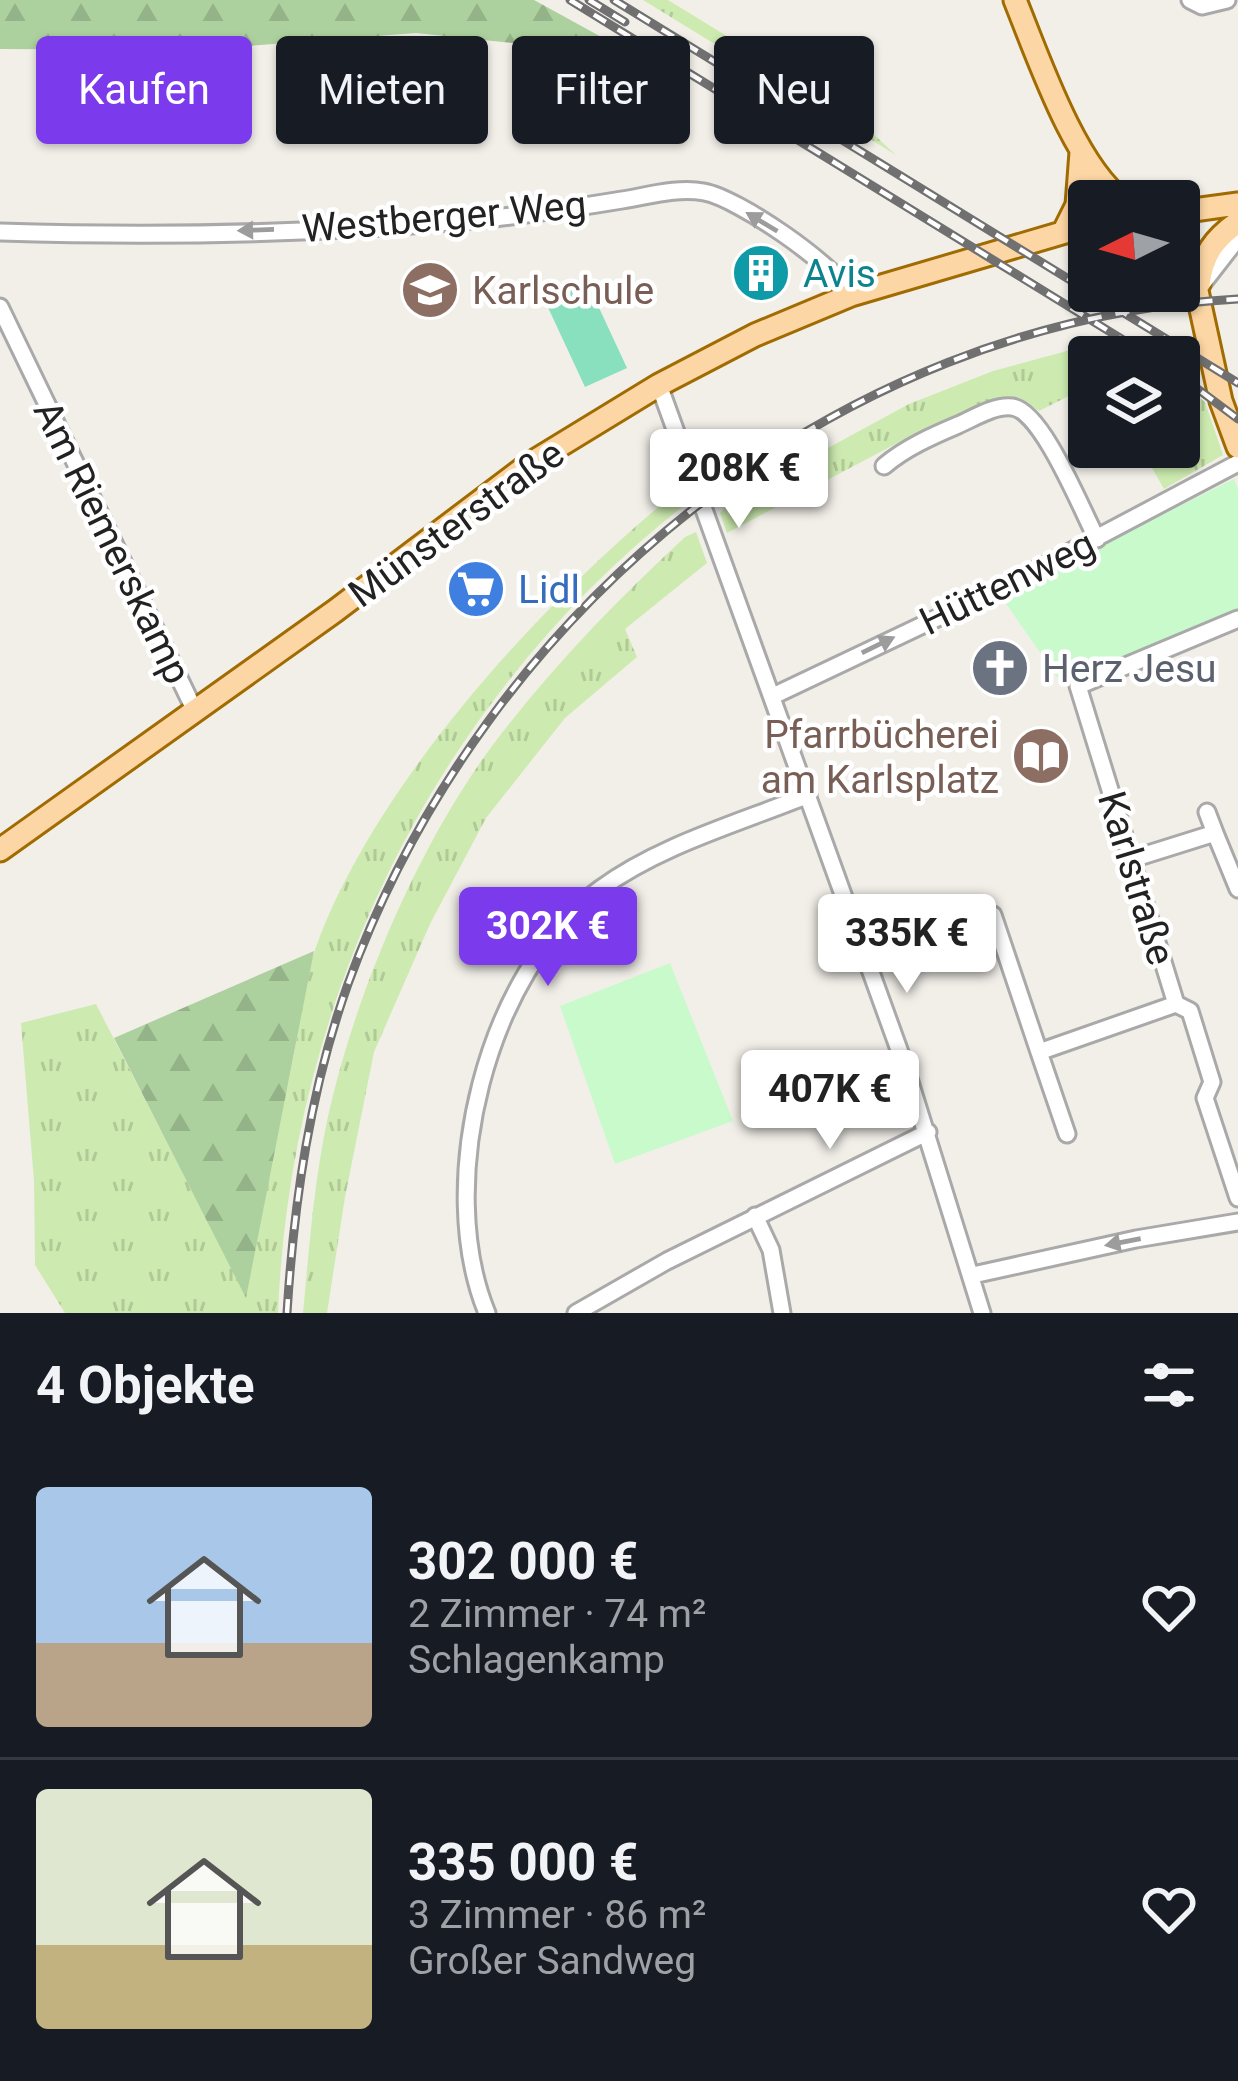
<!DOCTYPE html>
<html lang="de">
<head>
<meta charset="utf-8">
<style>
	:root { --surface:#171b24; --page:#20242c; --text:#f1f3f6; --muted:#9ea1a6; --line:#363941; --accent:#7c3aed }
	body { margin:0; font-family:Roboto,sans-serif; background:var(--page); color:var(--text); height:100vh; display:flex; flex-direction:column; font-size:45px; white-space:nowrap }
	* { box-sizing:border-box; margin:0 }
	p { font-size:39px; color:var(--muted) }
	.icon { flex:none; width:66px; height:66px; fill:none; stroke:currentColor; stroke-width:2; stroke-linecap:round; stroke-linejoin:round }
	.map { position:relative; height:1313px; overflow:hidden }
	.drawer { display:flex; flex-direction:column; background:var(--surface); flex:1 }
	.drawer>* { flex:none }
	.banner { position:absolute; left:36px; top:36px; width:1167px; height:108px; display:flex; gap:24px }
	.needle { width:78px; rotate:265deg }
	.buttons { position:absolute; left:1068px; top:180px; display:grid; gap:24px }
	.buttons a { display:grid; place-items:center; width:132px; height:132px; border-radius:12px; background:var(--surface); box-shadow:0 3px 9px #0004; font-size:60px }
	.price { position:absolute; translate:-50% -102px; padding:0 27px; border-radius:12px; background:#fff; color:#222; font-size:39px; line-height:78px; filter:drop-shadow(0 3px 6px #0008) }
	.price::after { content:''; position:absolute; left:50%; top:72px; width:36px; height:27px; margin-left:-18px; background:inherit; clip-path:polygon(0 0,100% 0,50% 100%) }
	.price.active { background:var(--accent); color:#fff }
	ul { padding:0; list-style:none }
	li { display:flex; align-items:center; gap:36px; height:300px; padding:0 36px }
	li+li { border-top:3px solid var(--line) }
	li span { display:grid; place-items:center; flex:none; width:336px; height:240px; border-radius:12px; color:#555 }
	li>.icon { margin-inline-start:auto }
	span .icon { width:144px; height:144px; fill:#fffc; stroke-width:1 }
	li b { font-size:51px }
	h2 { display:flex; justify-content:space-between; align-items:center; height:144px; padding:0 36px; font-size:51px }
	.pill { padding:0 42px; border-radius:12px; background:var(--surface); box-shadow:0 3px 9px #0004; font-size:42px; line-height:108px }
	.pill.active { background:var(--accent); color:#fff }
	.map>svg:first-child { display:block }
	.grass { fill:url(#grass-tufts) }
	.forest { fill:url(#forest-firs) }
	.park { fill:#c8facc }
	.pitch { fill:#88e0be }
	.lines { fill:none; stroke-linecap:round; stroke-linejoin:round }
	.minor-casing { stroke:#a9a9a9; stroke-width:21 }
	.major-casing { stroke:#a06b00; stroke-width:27 }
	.minor { stroke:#fff; stroke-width:15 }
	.major { stroke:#fcd6a4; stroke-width:21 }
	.rail-casing { stroke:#707070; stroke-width:9 }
	.rail { stroke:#fff; stroke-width:4.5; stroke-dasharray:14; stroke-linecap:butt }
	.oneway { fill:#9c9c9c }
	.labels { text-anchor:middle; stroke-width:9; stroke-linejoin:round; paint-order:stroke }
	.street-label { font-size:39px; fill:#222; stroke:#fff }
	.culture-label { font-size:39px; fill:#0d838f; stroke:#fff; text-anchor:start }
	.education-label { font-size:39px; fill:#785e54; stroke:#fff; text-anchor:start }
	.shop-label { font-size:39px; fill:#366cbe; stroke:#fff; text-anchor:start }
	.worship-label { font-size:39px; fill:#5b616d; stroke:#fff; text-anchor:start }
</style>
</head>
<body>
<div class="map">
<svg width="1238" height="1313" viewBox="0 0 1238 1313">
	<defs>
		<pattern id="grass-tufts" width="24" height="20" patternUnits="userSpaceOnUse" patternTransform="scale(3)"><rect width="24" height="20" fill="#cdebb0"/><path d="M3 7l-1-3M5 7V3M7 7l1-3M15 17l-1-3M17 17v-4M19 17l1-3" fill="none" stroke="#b0c997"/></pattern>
		<pattern id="forest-firs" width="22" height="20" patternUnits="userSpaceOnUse" patternTransform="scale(3)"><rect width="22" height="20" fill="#add19e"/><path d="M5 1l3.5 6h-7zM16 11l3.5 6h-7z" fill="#95b388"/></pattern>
	</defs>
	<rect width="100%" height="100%" fill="#f2efe9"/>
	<path class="grass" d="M643 0H668L846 109 896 155Z
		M1179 281 1181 298 1134 305 1113 291H1179Z
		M1111 339 1140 357H1089V386L1039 411 1020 398 1001 399 920 431 727 533 720 513 734 499 909 404 993 371Z
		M1179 382 1205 402 1223 455 1164 489 1140 447H1179Z
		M674 494 691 500C438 695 291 995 278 1313H65L35 1265 34 1181 21 1023 96 1004 246 1296C262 1215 277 1135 294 1054 301 1019 304 981 316 947 375 784 541 603 674 494Z
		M696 532 707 563 625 629 637 657 565 718 486 818 430 924 374 1052 345 1197 327 1313H303C310 1240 315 1166 333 1095 362 979 421 842 492 746 550 669 615 602 685 537Z"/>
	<path class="forest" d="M0 0H534L636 56 416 33 196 50 0 49Z
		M314 951 246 1298 114 1038Z"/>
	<path class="park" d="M1234 479 1238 489V609L1062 684 1000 595Z
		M670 963 733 1121 615 1164 560 1006Z"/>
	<path class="pitch" d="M587 282 627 368 585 387 545 301Z"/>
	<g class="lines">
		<g class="minor-casing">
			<path id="minor" d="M1190 0 1202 6 1227 0
				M0 232C164 237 331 234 495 218 537 213 580 207 622 200 648 196 677 187 704 192 738 198 835 265 851 295
				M1203 283 1238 238
				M0 307 195 711
				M659 385 906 1069 982 1313
				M884 466C905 448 932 436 958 425 974 418 994 405 1012 407 1042 410 1082 511 1097 539
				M1238 619 1078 686 1176 1004 1190 1011 1212 1082 1205 1098 1238 1198
				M773 696 1011 583 1238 463
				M1207 812 1215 833
				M1129 860 1215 833 1238 889
				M993 915 1039 1052 1176 1004
				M1039 1052 1067 1134
				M755 1216 771 1250 782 1313
				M973 1275 1136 1239 1238 1222
				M487 1313C434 1185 486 972 600 889 660 845 739 823 808 795
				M576 1313 667 1261 928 1132"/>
		</g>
		<g class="major-casing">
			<path id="major" d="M1015 0C1038 57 1075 166 1123 201
				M1179 212 1238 204
				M1064 231 1077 205 1081 152
				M1179 245 1192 268 1221 401 1238 447
				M1199 284C1203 254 1214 239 1238 222
				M0 850 335 611 528 465 659 385 755 335 851 295 1089 225"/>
		</g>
		<use href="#minor" class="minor"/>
		<use href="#major" class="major"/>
		<g class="rail-casing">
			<path id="rail" d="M570 0 1151 357
				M589 0 625 22
				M614 0 1238 383
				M1179 375 1238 419
				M287 1313C294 1201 310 1090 348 984 483 611 835 320 1238 299"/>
		</g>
		<use href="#rail" class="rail"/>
	</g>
	<defs><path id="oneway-solid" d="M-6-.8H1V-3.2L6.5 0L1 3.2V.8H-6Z" transform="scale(3)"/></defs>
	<g class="oneway">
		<use href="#oneway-solid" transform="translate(762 222) rotate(-149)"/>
		<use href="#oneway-solid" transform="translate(256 230) rotate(178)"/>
		<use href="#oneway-solid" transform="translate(878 645) rotate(-26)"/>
		<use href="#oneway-solid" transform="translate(1123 1242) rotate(169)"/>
	</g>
	<defs>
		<g id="building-disc" transform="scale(3)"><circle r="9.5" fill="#0f9aa8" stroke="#fff"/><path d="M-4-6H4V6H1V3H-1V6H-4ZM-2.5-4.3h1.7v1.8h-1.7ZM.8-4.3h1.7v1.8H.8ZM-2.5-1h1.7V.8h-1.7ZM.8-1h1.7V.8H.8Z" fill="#fff"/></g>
		<g id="school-disc" transform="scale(3)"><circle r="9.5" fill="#8d6e63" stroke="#fff"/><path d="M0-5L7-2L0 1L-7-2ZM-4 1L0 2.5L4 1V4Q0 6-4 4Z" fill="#fff"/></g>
		<g id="supermarket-disc" transform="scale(3)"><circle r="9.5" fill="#3f7fe0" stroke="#fff"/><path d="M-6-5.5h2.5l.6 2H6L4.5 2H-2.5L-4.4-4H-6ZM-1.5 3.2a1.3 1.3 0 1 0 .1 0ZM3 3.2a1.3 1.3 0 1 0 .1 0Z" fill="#fff"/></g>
		<g id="church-disc" transform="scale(3)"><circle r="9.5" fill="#6b7280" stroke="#fff"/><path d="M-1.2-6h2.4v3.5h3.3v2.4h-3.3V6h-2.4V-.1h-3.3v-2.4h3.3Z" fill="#fff"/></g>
		<g id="library-disc" transform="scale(3)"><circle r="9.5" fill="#8d6e63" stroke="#fff"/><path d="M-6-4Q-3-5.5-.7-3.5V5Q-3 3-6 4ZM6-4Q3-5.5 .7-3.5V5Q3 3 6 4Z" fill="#fff"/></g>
	</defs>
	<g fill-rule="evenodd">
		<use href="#building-disc" x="761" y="273"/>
		<use href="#school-disc" x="430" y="290"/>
		<use href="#supermarket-disc" x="476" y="589"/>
		<use href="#church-disc" x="1000" y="668"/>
		<use href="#library-disc" x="1041" y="756"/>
	</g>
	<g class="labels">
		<g class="street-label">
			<text transform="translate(444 216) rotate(-5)" y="14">Westberger Weg</text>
			<text transform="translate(456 523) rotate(-36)" y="14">Münsterstraße</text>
			<text transform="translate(113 542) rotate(64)" y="14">Am Riemerskamp</text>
			<text transform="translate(1007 582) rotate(-26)" y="14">Hüttenweg</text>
			<text transform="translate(1137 878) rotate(73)" y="14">Karlstraße</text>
		</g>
		<g class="culture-label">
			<text x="803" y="287">Avis</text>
		</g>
		<g class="education-label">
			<text x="472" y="304">Karlschule</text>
			<text x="999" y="748" text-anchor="end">Pfarrbücherei<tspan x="999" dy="45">am Karlsplatz</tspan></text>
		</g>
		<g class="shop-label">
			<text x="518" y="603">Lidl</text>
		</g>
		<g class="worship-label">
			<text x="1042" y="682">Herz Jesu</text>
		</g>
	</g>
</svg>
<div class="buttons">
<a><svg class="needle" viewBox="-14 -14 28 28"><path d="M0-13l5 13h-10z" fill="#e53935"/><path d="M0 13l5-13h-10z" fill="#9ea1a6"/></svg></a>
<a><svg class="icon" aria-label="layers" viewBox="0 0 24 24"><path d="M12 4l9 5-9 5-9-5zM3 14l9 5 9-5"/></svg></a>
</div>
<b class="price" style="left:739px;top:531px">208K €</b>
<b class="price active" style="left:548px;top:989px">302K €</b>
<b class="price" style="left:907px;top:996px">335K €</b>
<b class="price" style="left:830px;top:1152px">407K €</b>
<div class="banner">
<a class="pill active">Kaufen</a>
<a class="pill">Mieten</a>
<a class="pill">Filter</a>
<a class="pill">Neu</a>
</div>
</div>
<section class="drawer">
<h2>4 Objekte<svg class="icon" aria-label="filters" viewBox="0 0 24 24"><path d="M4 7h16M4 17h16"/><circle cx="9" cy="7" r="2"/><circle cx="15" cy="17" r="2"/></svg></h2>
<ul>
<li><span style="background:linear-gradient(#a9c7e8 65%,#b9a48a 0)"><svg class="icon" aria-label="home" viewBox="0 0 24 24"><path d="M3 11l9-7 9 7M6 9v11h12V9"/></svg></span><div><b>302 000 €</b><p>2 Zimmer · 74 m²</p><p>Schlagenkamp</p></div><svg class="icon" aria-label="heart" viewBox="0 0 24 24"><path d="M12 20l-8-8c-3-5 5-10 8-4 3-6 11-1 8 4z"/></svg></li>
<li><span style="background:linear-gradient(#dfe7d0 65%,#c2b280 0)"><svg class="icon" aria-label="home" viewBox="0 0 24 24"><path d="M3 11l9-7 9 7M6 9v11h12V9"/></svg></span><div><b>335 000 €</b><p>3 Zimmer · 86 m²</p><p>Großer Sandweg</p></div><svg class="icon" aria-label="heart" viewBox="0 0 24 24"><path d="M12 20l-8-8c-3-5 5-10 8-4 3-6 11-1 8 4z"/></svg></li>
</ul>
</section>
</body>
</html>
